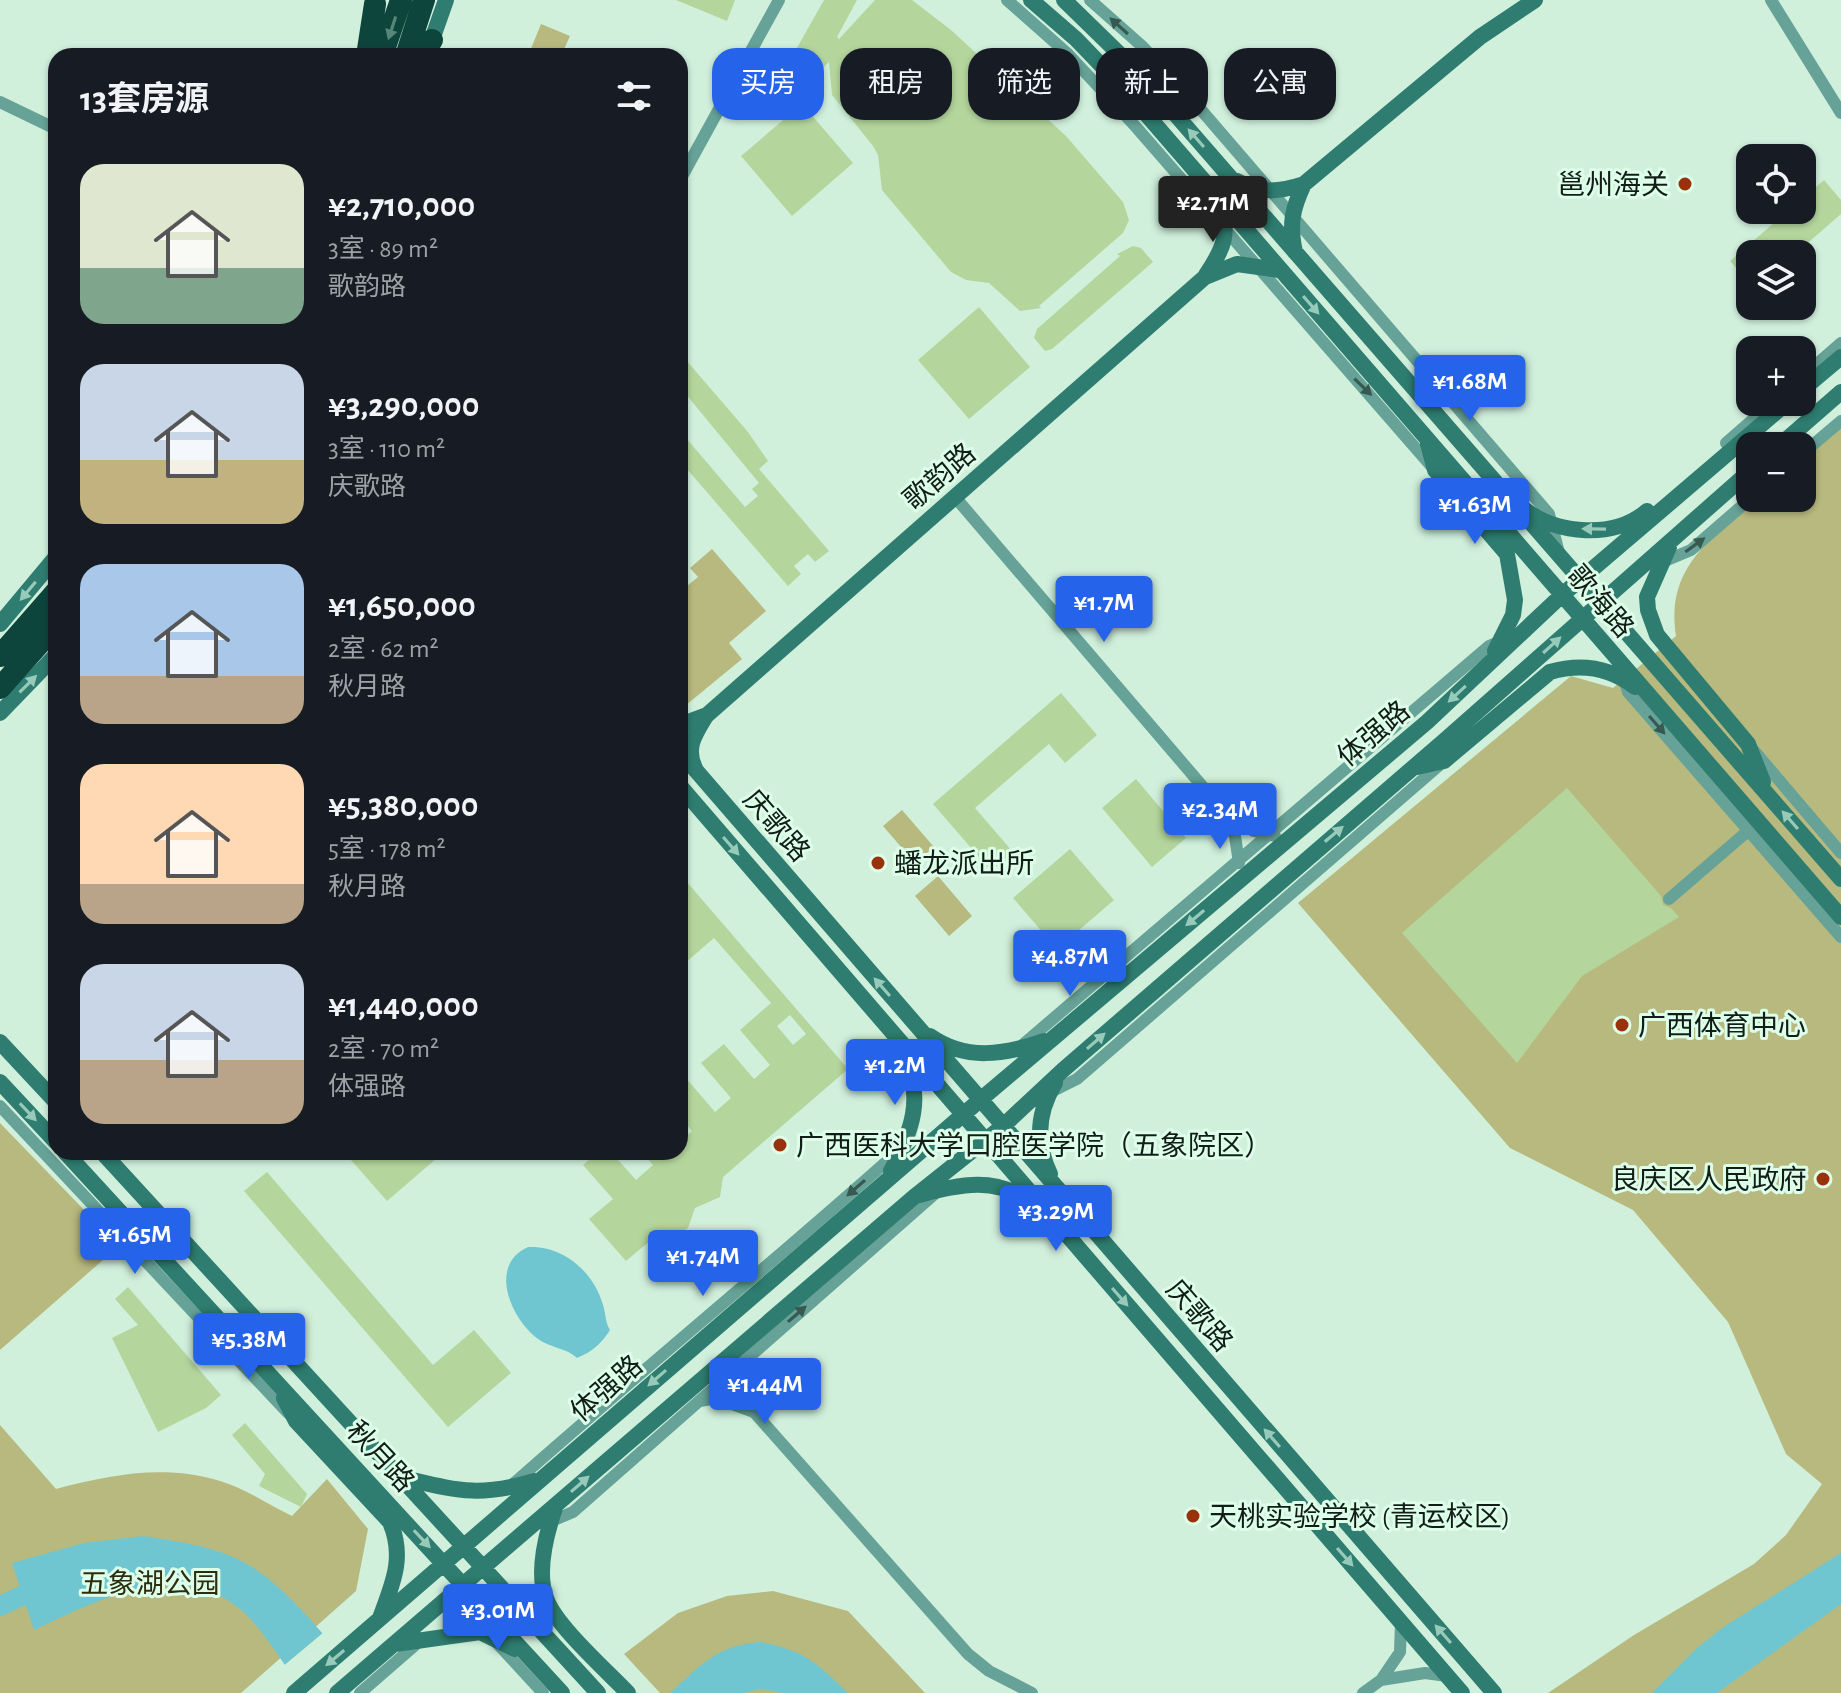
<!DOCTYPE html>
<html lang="zh">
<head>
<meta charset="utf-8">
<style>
	:root { --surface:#171b24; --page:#242831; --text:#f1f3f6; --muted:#9ea1a6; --accent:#2563eb }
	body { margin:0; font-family:"Alegreya Sans","Noto Sans SC",sans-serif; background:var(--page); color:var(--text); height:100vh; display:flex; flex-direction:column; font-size:30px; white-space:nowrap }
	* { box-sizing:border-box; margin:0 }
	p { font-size:26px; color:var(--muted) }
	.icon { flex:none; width:44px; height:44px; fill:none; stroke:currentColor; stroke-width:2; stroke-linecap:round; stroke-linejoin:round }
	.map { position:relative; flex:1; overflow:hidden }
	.panel { position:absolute; left:48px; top:48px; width:640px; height:1112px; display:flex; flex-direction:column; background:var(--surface); border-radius:24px; box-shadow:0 2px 6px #0004 }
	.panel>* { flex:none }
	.hud { position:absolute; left:712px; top:48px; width:760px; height:72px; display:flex; gap:16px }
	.fabs { position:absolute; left:1736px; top:144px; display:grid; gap:16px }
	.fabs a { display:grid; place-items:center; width:80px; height:80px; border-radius:16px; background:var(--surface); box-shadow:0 2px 6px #0004; font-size:40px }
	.price { position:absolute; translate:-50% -68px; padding:0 18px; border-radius:8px; background:var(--accent); color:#fff; font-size:26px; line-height:52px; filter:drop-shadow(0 2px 4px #0008) }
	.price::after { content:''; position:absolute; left:50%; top:48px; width:24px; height:18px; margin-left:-12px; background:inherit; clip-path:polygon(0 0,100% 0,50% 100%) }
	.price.current { background:#222; color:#fff }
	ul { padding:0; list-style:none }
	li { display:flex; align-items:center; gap:24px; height:200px; padding:0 32px }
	li span { display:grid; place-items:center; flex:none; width:224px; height:160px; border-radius:24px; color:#555 }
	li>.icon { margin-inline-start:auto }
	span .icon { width:96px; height:96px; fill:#fffc; stroke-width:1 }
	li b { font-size:34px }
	h2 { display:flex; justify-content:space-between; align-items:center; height:96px; padding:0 32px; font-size:34px }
	.pill { padding:0 28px; border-radius:24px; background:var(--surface); box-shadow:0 2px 6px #0004; font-size:28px; line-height:72px }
	.pill.current { background:var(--accent); color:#fff }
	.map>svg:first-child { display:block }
	.green { fill:#b7b97e }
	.water { fill:#70c6d0 }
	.pier { fill:#d0f0dc }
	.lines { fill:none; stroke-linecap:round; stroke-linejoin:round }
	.river { stroke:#70c6d0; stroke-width:20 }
	.building { fill:#b4d69d; fill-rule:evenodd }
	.street { stroke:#66a297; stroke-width:12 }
	.secondary { stroke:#2e7d70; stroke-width:16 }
	.highway { stroke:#0d453d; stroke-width:22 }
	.oneway { fill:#375950 }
	.oneway2 { fill:#568679 }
	.oneway3 { fill:#97cab9 }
	.poi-dot { fill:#99320b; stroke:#ddfee9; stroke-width:3 }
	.labels { text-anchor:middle; stroke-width:6; stroke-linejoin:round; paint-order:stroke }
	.poi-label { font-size:28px; fill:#111d16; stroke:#ddfee9; text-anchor:start }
	.street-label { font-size:28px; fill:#111d16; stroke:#ddfee9 }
	.park-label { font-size:28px; fill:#2c2c0f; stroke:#ddfee9 }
</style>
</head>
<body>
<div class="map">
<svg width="1841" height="1693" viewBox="0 0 1841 1693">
	<rect width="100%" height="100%" fill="#d0f0dc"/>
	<path class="green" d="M541 24 570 36 561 56H528Z
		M1841 421V1693H1548L1634 1635 1754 1564 1786 1535 1822 1484 1786 1454 1728 1322 1633 1210 1510 1148 1298 903 1571 676 1613 688 1676 636C1665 567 1711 540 1756 498H1802V455Z
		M712 549 766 611 729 643 742 659 680 710V605L688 597 682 590 698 577 690 568Z
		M902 810 934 847 915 863 883 826Z
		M938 876 972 916 949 936 915 896Z
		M0 1123 119 1246 0 1350Z
		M0 1425 56 1489C110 1475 164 1464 220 1481 244 1488 269 1505 292 1516L327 1479 368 1529 356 1591 241 1693H0Z
		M773 1591 848 1611 925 1693H660L624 1654 678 1613 727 1596Z"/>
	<path class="water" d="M528 1247C563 1245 594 1272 603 1305 606 1314 605 1322 610 1330 602 1343 592 1352 577 1358 567 1348 550 1348 538 1339 510 1318 488 1265 528 1247Z
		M144 1536C180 1542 221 1547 252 1567 299 1598 335 1651 373 1693H304C285 1667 261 1624 236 1606 175 1559 94 1602 34 1630L12 1563 84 1543Z
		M1841 1553V1604L1717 1693H1652L1697 1648 1725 1626Z
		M761 1642C805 1651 816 1662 848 1693H783L760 1689 744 1693H670C701 1665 717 1645 761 1642Z"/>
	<path class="pier" d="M324 1632 376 1690 377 1693H299L281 1668Z"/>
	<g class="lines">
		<path class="river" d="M0 1606 47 1584"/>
	</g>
	<path class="building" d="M676 0H735L727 21Z
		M824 0H857L837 37 839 39 875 0H912L951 30 1066 136 1123 202 1129 220 1123 233 1039 306 1041 308 1020 311 989 283 966 280 951 272 882 190 878 155 873 146 832 95 829 62 810 80 785 69Z
		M802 104 853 163 792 216 741 156Z
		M1824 180 1841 200V214L1795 254H1750V284L1730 261 1789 210H1802V199Z
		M1133 246 1141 248 1153 262 1052 349 1045 351 1034 338 1037 329 1120 256 1117 254Z
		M979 307 1030 367 969 419 918 360Z
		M680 353 748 432 768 461 759 469 829 551 815 562 808 554 794 566 801 574 788 586 680 461V431L745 507 758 496 752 489 759 483 680 387Z
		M1061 693 1097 735 1065 763 1049 744 975 808 1013 852 991 871 933 804Z
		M1136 779 1186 838 1152 867 1102 808Z
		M1567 788 1661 896 1663 905 1671 908 1679 917 1582 976 1517 1063 1402 933Z
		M1070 849 1114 900 1057 949 1013 898Z
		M680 874 848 1069 723 1177 720 1197 695 1208 688 1228 677 1235H657L626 1261 589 1219 613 1199 583 1165 598 1152H611L636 1180 653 1165 642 1152H680V1142L692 1131 680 1117V1081L685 1077 715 1112 731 1098 701 1063 724 1044 754 1079 770 1065 740 1030 771 1003 714 938 685 963 680 957ZM790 1015 806 1034 793 1045 777 1026Z
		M344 1152H386L392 1159 400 1152H444L387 1201Z
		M267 1172 433 1365 474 1330 511 1373 448 1427 244 1191Z
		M128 1287 221 1395 206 1408 158 1432 112 1338 138 1325 115 1299Z
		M245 1423 307 1494 301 1507 259 1486 265 1474 232 1435Z"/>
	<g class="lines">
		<path class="street" d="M1007 0 1068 54 1136 127 1433 468
			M1090 0 1143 47 1190 97 1549 514 1559 553
			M1771 0 1841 113
			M0 102 56 129
			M680 180 779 0
			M1802 377 1841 343
			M1726 443 1773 402
			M1802 454 1841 421
			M955 497 1227 815 1235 836 1239 863
			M1660 563 1691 550 1751 498
			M1624 678 1628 692 1841 937
			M1755 752 1841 853
			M1227 815 1254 831 1275 836
			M1669 899 1749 830
			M1020 1047 1489 646 1501 641
			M1047 1094 1077 1079 1443 762
			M0 1106 288 1413
			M700 1401 716 1398 754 1412C746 1395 741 1381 743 1362
			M754 1412 968 1654 989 1671 1032 1693
			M512 1485C635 1376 762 1272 885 1163L901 1157
			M547 1523 573 1512 938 1191
			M1401 1622 1400 1652 1381 1680 1425 1673 1447 1676
			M496 1642 543 1693
			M360 1693 421 1640
			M1363 1693 1381 1680"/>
		<path class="secondary" d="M1031 0 1076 39 1127 92 1841 917
			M1064 0 1142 76 1841 879
			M428 51 446 0
			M1237 181C1261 194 1279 192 1304 184
			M1295 252C1289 225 1292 209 1304 184L1480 37 1535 0
			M1206 275C1222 251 1232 233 1218 205
			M1802 390 1841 357
			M1428 444 1435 470 1507 554 1515 600 1513 615 1495 651
			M1779 446 1841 392
			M1524 509C1557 535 1615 539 1647 511
			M1669 547 1647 597 1648 610 1657 635 1748 744 1763 782
			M0 624 56 557
			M0 713 56 655
			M680 725 707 715 1205 277 1237 264 1279 270
			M680 752 1494 1693
			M1417 767 1444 761 1550 672C1581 663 1609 667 1635 687
			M695 768C685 748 695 734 706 716
			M680 786 1462 1693
			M930 1036C965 1061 1005 1055 1044 1041
			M0 1042 56 1102
			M0 1082 56 1142
			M65 1152 562 1693
			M102 1152 598 1693
			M891 1171C912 1131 925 1096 903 1054
			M1050 1174C1035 1143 1037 1113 1055 1083
			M919 1195C959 1185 996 1175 1030 1203
			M284 1398 296 1421 390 1522C405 1557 393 1583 380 1618
			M399 1477C456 1490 476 1498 535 1481
			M556 1505C547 1531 536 1571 546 1598 555 1625 606 1670 628 1693
			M395 1644 480 1632 515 1649
			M294 1693 980 1100 1427 722 1562 595 1788 402
			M337 1693 914 1197 1002 1127 1063 1070 1444 741 1750 471"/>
		<path class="highway" d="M367 56 375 4
			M382 56 401 0
			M406 56 424 0
			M422 56 432 40
			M0 656 56 592
			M0 688 56 625"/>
	</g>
	<defs><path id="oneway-solid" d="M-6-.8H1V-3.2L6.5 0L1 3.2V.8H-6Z" transform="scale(2)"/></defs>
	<g class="oneway">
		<use href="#oneway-solid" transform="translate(1119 26) rotate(-138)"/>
		<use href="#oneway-solid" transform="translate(1363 387) rotate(44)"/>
		<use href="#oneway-solid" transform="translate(1695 545) rotate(-36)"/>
		<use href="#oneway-solid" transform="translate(1657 725) rotate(49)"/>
		<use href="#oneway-solid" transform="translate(856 1188) rotate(139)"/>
		<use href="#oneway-solid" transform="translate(797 1314) rotate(-41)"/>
	</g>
	<use class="oneway2" href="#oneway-solid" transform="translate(392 28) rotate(108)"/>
	<g class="oneway3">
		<use href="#oneway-solid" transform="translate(1196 138) rotate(-131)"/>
		<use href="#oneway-solid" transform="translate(1311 305) rotate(49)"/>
		<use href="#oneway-solid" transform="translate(1594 529) rotate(-179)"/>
		<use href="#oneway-solid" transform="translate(28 591) rotate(130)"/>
		<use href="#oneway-solid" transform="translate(1552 645) rotate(-42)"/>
		<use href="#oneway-solid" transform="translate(28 684) rotate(-45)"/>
		<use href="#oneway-solid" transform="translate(1457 694) rotate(137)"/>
		<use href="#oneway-solid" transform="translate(1790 820) rotate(-131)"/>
		<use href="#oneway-solid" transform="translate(1334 834) rotate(-40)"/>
		<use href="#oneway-solid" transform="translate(731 846) rotate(49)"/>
		<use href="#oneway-solid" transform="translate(1195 918) rotate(140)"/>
		<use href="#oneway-solid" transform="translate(882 987) rotate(-131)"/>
		<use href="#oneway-solid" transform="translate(1096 1041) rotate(-41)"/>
		<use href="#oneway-solid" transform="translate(28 1112) rotate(47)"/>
		<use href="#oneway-solid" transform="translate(1120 1297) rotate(49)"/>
		<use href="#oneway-solid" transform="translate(657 1378) rotate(139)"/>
		<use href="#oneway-solid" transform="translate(1272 1438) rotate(-131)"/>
		<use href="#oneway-solid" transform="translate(580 1484) rotate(-41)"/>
		<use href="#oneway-solid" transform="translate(422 1539) rotate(47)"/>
		<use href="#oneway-solid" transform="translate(1345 1557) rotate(49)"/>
		<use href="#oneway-solid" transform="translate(1443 1634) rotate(-131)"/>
		<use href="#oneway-solid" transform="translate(335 1658) rotate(140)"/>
	</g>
	<g class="poi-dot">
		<circle cx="1685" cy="184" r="8"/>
		<circle cx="878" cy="863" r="8"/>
		<circle cx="1622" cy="1025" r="8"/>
		<circle cx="780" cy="1145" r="8"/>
		<circle cx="1823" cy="1179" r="8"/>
		<circle cx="1193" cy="1516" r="8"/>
	</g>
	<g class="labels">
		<g class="poi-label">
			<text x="1669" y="194" text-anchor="end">邕州海关</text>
			<text x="894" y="873">蟠龙派出所</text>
			<text x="1638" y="1035">广西体育中心</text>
			<text x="796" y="1155">广西医科大学口腔医学院（五象院区）</text>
			<text x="1807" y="1189" text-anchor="end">良庆区人民政府</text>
			<text x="1209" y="1526">天桃实验学校 (青运校区)</text>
		</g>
		<g class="street-label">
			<text transform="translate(939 476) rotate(-41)" y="10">歌韵路</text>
			<text transform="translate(1601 601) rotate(49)" y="10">歌海路</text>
			<text transform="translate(1373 733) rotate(-40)" y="10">体强路</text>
			<text transform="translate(777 825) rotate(49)" y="10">庆歌路</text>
			<text transform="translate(1200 1315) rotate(49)" y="10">庆歌路</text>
			<text transform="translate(606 1388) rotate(-41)" y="10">体强路</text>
			<text transform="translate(381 1456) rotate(47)" y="10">秋月路</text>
		</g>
		<g class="park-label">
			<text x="150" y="1593">五象湖公园</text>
		</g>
	</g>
</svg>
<div class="fabs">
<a><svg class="icon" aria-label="locate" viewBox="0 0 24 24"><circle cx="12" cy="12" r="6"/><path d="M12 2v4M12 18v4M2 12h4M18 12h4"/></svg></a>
<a><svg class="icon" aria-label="layers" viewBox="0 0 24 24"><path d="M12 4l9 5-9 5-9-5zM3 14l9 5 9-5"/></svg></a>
<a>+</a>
<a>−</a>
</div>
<b class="price current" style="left:1213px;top:244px">¥2.71M</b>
<b class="price" style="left:1470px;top:423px">¥1.68M</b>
<b class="price" style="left:1475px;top:546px">¥1.63M</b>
<b class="price" style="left:1104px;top:644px">¥1.7M</b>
<b class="price" style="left:1220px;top:851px">¥2.34M</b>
<b class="price" style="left:1070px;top:998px">¥4.87M</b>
<b class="price" style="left:895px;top:1107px">¥1.2M</b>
<b class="price" style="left:1056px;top:1253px">¥3.29M</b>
<b class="price" style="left:135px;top:1276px">¥1.65M</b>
<b class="price" style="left:703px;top:1298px">¥1.74M</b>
<b class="price" style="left:249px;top:1381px">¥5.38M</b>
<b class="price" style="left:765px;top:1426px">¥1.44M</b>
<b class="price" style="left:498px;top:1652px">¥3.01M</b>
<div class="hud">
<a class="pill current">买房</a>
<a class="pill">租房</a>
<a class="pill">筛选</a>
<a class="pill">新上</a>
<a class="pill">公寓</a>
</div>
<section class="panel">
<h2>13套房源<svg class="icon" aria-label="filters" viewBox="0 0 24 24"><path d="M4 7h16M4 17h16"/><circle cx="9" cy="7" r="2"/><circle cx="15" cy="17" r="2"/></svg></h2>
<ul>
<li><span style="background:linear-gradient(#dfe7d0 65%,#7fa58c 0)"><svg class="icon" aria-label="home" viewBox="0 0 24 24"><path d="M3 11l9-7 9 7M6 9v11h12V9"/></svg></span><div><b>¥2,710,000</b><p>3室 · 89 m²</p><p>歌韵路</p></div></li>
<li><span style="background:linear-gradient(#c9d6e8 60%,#c2b280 0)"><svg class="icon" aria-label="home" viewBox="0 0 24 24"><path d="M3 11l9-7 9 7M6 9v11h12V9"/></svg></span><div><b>¥3,290,000</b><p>3室 · 110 m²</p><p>庆歌路</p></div></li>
<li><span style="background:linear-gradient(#a9c7e8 70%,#b9a48a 0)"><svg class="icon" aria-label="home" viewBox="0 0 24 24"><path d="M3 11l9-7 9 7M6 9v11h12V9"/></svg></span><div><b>¥1,650,000</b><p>2室 · 62 m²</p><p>秋月路</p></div></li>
<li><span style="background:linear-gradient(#ffd9b3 75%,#b9a48a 0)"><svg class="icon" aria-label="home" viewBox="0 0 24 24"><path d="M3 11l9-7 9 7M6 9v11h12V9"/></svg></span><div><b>¥5,380,000</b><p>5室 · 178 m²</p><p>秋月路</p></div></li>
<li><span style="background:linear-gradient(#c9d6e8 60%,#b9a48a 0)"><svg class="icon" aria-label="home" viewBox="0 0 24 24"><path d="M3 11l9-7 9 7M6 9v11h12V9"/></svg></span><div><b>¥1,440,000</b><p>2室 · 70 m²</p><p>体强路</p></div></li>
</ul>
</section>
</div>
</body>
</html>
